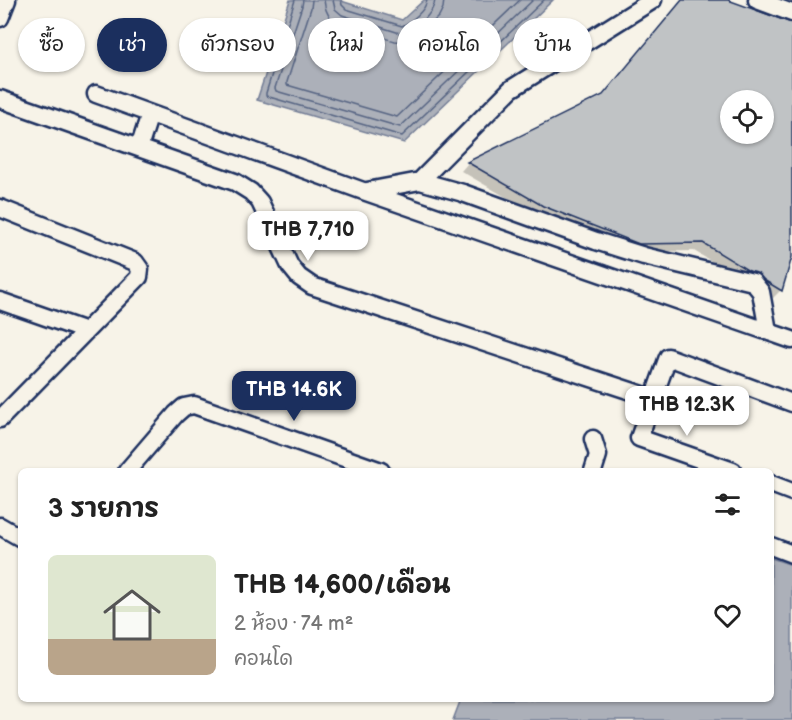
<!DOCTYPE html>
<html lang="th">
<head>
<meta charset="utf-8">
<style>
	:root { --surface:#fff; --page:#f2f2f2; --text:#222; --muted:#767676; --line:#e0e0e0; --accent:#1b2f5e }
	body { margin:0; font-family:"Balsamiq Sans","Playpen Sans Thai",sans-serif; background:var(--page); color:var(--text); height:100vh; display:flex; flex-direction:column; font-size:22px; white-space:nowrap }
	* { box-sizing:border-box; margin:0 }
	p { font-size:20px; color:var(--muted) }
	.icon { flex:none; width:33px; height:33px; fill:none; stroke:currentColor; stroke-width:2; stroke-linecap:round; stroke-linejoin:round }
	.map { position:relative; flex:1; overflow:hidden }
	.sheet { position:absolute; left:18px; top:468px; width:756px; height:234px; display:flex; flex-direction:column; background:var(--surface); border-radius:9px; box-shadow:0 2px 4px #0004 }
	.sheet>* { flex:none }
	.hud { position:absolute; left:18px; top:18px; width:756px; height:54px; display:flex; gap:12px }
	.buttons { position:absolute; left:720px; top:90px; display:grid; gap:12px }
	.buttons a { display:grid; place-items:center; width:54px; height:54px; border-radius:50%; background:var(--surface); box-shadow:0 2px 4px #0004; font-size:30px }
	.price { position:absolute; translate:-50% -51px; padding:0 14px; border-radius:12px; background:#fff; color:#222; font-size:20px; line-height:39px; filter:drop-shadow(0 2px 3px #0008) }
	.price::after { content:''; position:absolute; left:50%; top:36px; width:18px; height:14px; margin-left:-9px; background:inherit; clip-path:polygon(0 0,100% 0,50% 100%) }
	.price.active { background:var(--accent); color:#fff }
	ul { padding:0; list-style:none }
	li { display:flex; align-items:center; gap:18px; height:150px; padding:0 30px }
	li+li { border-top:2px solid var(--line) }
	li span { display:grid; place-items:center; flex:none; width:168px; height:120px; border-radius:9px; color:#555 }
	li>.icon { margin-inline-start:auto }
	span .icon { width:72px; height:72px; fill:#fffc; stroke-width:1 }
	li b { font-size:26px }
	h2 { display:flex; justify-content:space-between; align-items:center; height:72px; padding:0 30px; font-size:26px }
	.pill { padding:0 21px; border-radius:27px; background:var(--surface); box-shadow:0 2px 4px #0004; font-size:21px; line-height:54px }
	.pill.active { background:var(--accent); color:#fff }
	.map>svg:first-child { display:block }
	.water { fill:#acb0b9; stroke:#727c95; stroke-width:1.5 }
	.shadow { fill:#0003; fill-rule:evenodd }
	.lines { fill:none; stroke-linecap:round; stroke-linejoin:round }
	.shore { stroke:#556382; stroke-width:1.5 }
	.building { fill:#c0c3c5; stroke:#1b2f5e; stroke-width:1.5; fill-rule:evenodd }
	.minor-casing { stroke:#1b2f5e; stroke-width:21 }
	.minor { stroke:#f7f3e8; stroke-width:16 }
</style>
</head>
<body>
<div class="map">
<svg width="792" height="720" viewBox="0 0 792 720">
	<rect width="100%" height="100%" fill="#f7f3e8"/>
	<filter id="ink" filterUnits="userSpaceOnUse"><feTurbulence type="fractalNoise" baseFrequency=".0167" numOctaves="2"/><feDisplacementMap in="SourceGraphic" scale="12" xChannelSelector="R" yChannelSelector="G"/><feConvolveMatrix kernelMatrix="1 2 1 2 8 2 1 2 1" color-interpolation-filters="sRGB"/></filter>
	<g filter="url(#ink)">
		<path class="water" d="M290 0H338L402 20 424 0H553L404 143 257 100Z
			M771 558 792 565V720H453L461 699H771Z"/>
		<path class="shadow" d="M682 0H723L792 25V252L781 290 773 298 694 251 630 252 535 214 461 171 468 163 601 97ZM730 100H764V134H730Z"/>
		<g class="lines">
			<path class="shore" d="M295 0 266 93V96L402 136 544 0
				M303 0 302 6 275 88 276 91 400 127 533 0
				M312 0 311 8 287 82V85L397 117 520 0
				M324 0C325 7 326 13 331 18 340 28 380 37 395 41L407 42 418 37 439 16 443 8 444 0
				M333 0 335 9 342 15 403 34C415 31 434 13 435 0
				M341 0 342 5 346 9 402 26C411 22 426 10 427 0"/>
		</g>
		<path class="building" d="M682 0H728L792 23V257L782 291 703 243 639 244 543 206 467 162 603 95ZM730 100H764V134H730Z"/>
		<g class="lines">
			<g class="minor-casing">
				<path id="minor" d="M757 0 792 13
					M0 18 7 0
					M96 94 366 192 792 340
					M0 99 235 182 251 192 260 202 290 266 299 277 312 286 652 398
					M139 148 150 114
					M420 181 511 89 653 0
					M367 191 420 181 463 193 596 241 644 256 753 282 761 292 768 331
					M0 208 135 262 140 269 139 277 0 419
					M0 301 86 331
					M127 471 176 414 184 407 194 405 381 471
					M593 471 598 455 593 439
					M733 471 639 438 668 357 792 403
					M771 484 792 492
					M0 526 21 538
					M771 546 792 554"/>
			</g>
			<use href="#minor" class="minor"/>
		</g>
	</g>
</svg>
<div class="buttons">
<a><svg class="icon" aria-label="locate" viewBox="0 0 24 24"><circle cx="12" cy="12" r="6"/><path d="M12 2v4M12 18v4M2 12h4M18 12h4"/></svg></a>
</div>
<b class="price" style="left:308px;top:262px">THB 7,710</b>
<b class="price active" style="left:294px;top:422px">THB 14.6K</b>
<b class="price" style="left:687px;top:437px">THB 12.3K</b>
<div class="hud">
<a class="pill">ซื้อ</a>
<a class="pill active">เช่า</a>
<a class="pill">ตัวกรอง</a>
<a class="pill">ใหม่</a>
<a class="pill">คอนโด</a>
<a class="pill">บ้าน</a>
</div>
<section class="sheet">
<h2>3 รายการ<svg class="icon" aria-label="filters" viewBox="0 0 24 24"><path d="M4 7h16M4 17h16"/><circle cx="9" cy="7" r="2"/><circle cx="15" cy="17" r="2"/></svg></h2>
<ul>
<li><span style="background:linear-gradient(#dfe7d0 70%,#b9a48a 0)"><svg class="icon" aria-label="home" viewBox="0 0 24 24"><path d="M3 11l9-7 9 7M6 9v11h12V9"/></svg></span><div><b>THB 14,600/เดือน</b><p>2 ห้อง · 74 m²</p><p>คอนโด</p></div><svg class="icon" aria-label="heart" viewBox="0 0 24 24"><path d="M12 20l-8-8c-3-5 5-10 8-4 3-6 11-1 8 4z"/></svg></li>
</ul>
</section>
</div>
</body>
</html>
